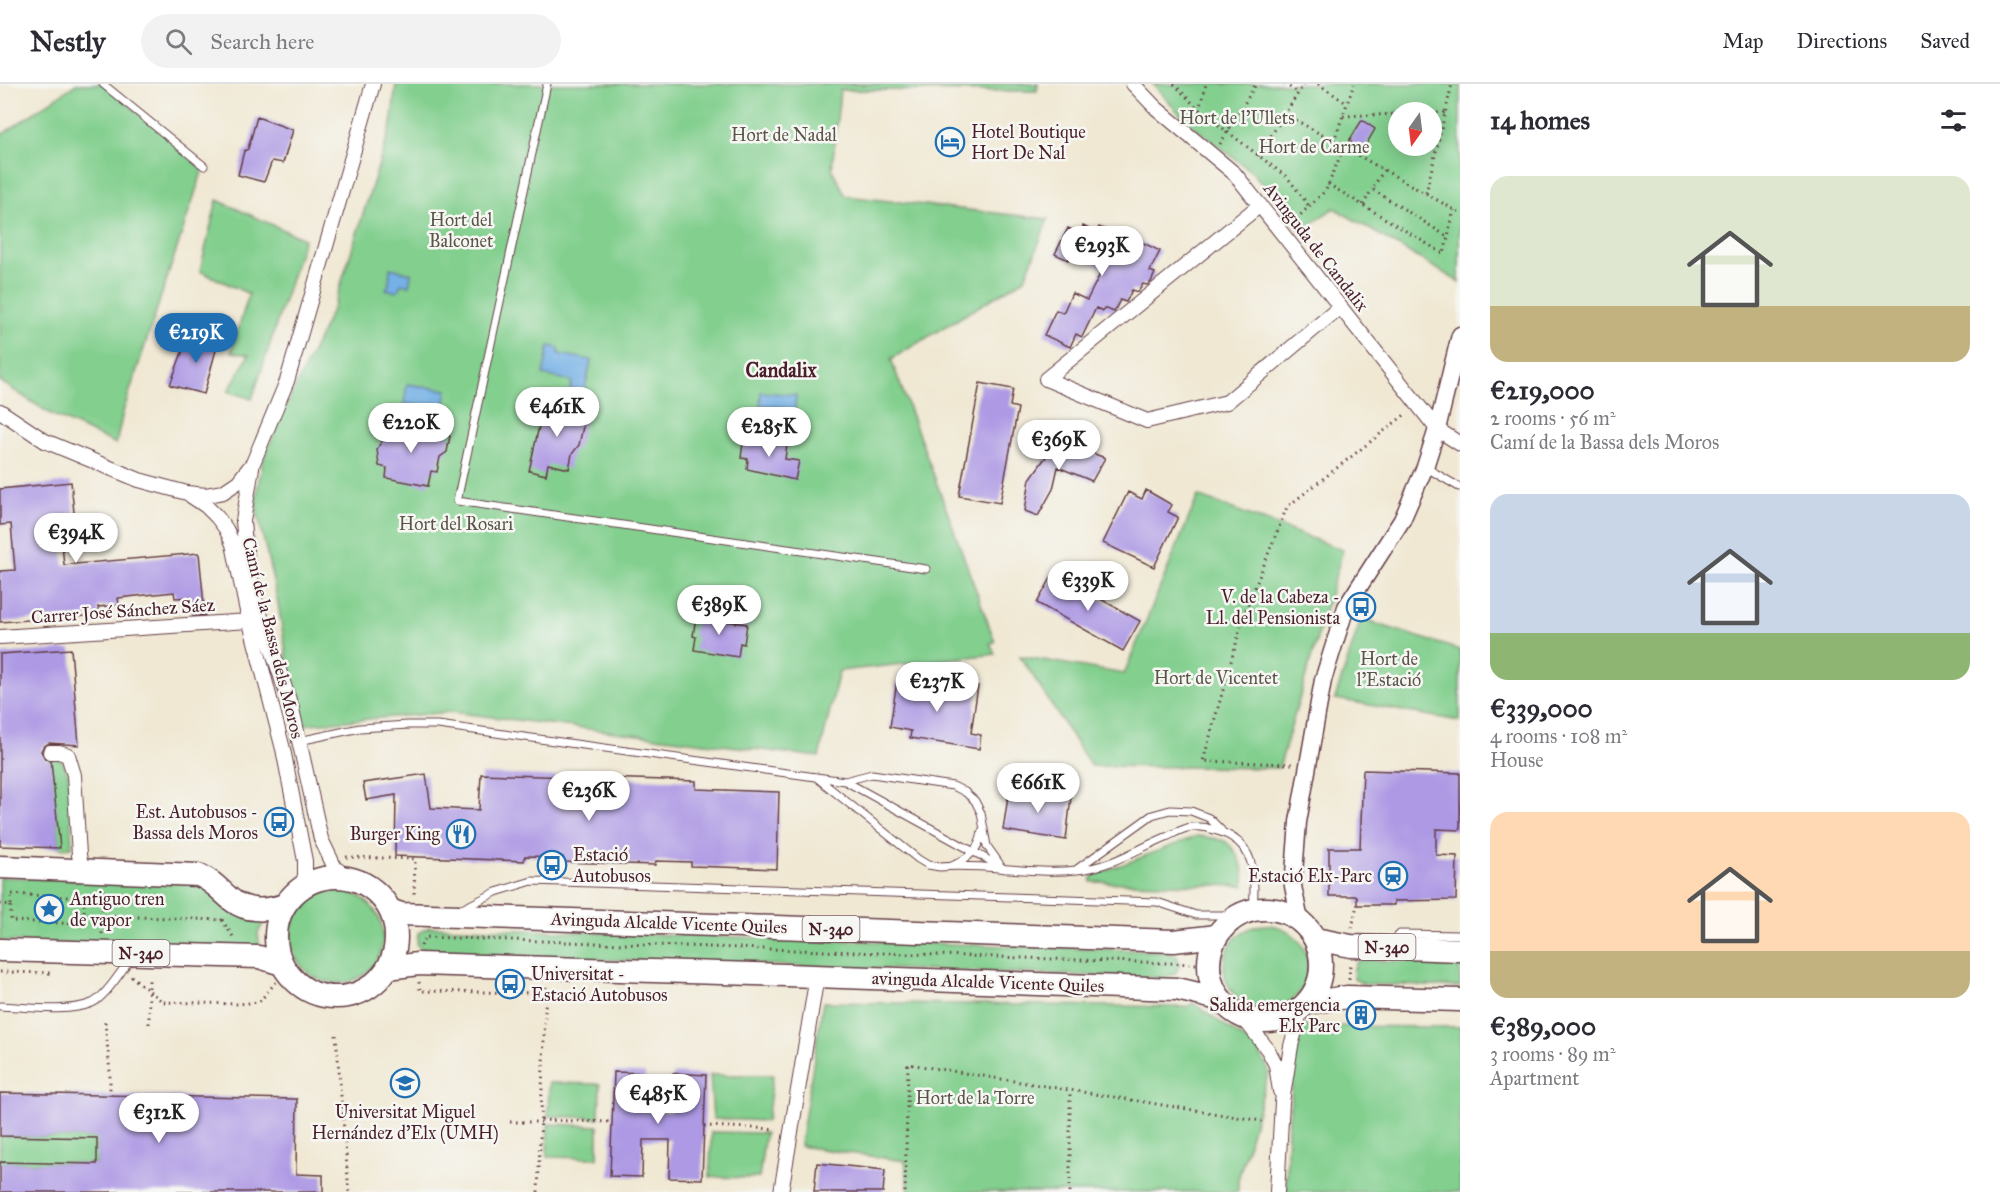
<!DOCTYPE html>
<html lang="en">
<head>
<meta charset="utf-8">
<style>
	:root { --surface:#fff; --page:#f2f2f3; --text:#2b2b33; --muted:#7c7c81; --line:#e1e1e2; --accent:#1f6fb2 }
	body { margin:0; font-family:"IM FELL Great Primer",serif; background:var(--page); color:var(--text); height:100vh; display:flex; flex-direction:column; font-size:22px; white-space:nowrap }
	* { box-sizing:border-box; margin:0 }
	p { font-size:20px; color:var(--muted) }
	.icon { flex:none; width:33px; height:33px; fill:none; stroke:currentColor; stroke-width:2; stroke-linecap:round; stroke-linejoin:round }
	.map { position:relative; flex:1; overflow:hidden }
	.details { display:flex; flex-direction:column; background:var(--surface); width:540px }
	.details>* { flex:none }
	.needle { width:39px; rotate:194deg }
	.buttons { position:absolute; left:1388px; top:18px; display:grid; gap:12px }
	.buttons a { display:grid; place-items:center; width:54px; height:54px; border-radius:50%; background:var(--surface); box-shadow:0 3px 15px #0003; font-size:30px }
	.price { position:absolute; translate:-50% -51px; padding:0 14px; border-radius:21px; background:#fff; color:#222; font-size:20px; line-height:39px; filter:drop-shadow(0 2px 3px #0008) }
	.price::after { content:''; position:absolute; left:50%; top:36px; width:18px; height:14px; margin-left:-9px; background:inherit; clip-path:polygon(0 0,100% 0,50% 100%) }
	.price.current { background:var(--accent); color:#fff }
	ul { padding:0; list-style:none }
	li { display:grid; align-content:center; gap:12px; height:318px; padding:0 30px }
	li span { display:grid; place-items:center; height:186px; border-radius:18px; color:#555 }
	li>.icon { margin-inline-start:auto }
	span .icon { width:108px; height:108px; fill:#fffc; stroke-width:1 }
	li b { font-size:26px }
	h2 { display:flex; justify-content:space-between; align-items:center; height:72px; padding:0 30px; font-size:26px }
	header { display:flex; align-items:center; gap:36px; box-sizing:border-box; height:84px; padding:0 30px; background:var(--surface); border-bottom:2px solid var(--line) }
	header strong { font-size:28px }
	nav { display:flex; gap:33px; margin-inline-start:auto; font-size:21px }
	.search { width:420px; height:54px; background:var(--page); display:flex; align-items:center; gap:15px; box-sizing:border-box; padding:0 21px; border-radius:33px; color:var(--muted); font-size:22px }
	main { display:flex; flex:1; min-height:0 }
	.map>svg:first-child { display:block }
	.green { fill:#82cf8e; stroke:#66775c; stroke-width:1.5; fill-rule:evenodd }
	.water { fill:#74b1e6; stroke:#5f6888; stroke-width:1.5 }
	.building { fill:#ad99e4 }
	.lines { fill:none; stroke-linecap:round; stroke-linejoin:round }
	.service-casing { stroke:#633d44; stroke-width:9 }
	.minor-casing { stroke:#633d44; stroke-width:16 }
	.tertiary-casing { stroke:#633d44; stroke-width:19 }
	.trunk-casing { stroke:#633d44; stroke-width:25 }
	.path { stroke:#633d44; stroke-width:3; stroke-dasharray:1.5 4.5; stroke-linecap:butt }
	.service { stroke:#fff; stroke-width:7 }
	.minor { stroke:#fff; stroke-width:14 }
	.tertiary { stroke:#fff; stroke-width:16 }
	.trunk { stroke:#fff; stroke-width:22 }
	.labels { text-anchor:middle; stroke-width:5; stroke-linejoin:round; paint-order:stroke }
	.shield { fill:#f6f6f2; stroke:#7e6067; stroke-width:1.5 }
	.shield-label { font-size:16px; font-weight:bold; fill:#4a1f2b }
	.park-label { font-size:18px; fill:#5b5449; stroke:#f6f6f2 }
	.poi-label { font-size:18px; fill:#4a1f2b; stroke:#f6f6f2; text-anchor:end }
	.street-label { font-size:18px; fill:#4a1f2b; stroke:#f6f6f2 }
	.neighbourhood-label { font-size:20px; font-weight:bold; fill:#4a1f2b; stroke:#f6f6f2 }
</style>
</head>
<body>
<header>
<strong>Nestly</strong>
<div class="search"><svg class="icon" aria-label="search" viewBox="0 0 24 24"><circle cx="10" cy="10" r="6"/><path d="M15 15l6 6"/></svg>Search here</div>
<nav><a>Map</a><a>Directions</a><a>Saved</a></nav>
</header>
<main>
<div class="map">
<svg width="1460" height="1108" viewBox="0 0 1460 1108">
	<rect width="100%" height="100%" fill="#f6f6f2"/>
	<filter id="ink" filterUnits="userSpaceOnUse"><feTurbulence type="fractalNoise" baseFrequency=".0167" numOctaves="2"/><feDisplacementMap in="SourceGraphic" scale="12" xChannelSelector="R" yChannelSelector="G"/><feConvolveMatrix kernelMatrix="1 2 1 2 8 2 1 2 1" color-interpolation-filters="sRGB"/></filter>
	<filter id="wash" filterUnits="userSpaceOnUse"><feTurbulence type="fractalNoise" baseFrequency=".008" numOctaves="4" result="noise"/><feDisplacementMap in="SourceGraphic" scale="24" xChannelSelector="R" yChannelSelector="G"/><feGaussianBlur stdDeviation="1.35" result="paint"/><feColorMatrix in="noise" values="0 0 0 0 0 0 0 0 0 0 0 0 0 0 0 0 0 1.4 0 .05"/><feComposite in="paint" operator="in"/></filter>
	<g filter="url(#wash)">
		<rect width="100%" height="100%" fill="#f0e8d3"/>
		<path class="green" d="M76 0H103L204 82 123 328 116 360 49 329 0 297V52Z
			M396 0H1038L1037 7 840 6 832 85 846 112 1048 135 1025 195 891 275 995 558 990 559 995 570 839 587 819 673 451 628 298 641 277 514 256 423V411L263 377 281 333 334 222 391 42Z
			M1153 0H1460L1459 198 1334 124 1301 147 1253 89 1184 35ZM1398 28H1431V62H1398Z
			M217 116 304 155 252 315 228 307 249 271 231 268 249 210 200 187Z
			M1198 412 1343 466 1279 684 1091 682 1020 572 1124 590Z
			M1361 535 1460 566V637L1335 615Z
			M55 673 63 678 69 692 72 763 60 764 50 674Z
			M1197 752C1205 753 1219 754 1226 758 1238 767 1246 787 1244 802L1091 798 1092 792Z
			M0 793 197 800 265 836 258 849 260 867 0 857Z
			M291 853a46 46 0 1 1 92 0a46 46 0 1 1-92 0Z
			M1224 883a42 42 0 1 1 84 0a42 42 0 1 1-84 0Z
			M429 843 1164 867 1177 872 1180 880 1175 890 1162 894 435 870 425 868 417 861 418 849Z
			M1361 876 1460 879V903L1363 900 1354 895 1353 887 1356 879Z
			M823 918 1187 923 1193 919 1257 964 1269 987 1238 1096V1108H909L905 1077 800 1062Z
			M1299 942 1460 943V1108H1286L1288 1042Z
			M710 991H773L767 1037 713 1035Z
			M549 999 600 1000 599 1034 548 1032Z
			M548 1040 598 1042V1074L547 1073Z
			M711 1048 765 1049 759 1094 710 1093Z
			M0 1052 97 1054V1080L0 1078Z"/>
		<path class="water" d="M390 184 411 189 409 202 401 200 397 208 386 205 389 200Z
			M549 262 559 264V270L591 276 584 311 570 308 572 297 543 291Z
			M407 300 447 306 443 327 404 320Z
			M761 308 796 311 794 334 785 333V324L760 321Z"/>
		<g id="blocks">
			<path class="building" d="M257 33 293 46 283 79 272 77 264 98 238 91 244 67 248 65Z
				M1362 36 1375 45 1363 66 1349 57Z
				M1083 142 1096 149 1099 143 1117 151 1119 147 1160 167 1150 187 1155 189 1151 198 1147 201 1143 200 1138 208 1132 206 1126 218 1120 216 1114 228 1104 224 1103 227 1096 224 1082 253 1076 250 1070 263 1044 251 1056 226 1063 229 1072 209 1087 216 1103 184 1071 170 1068 176 1055 170 1068 144 1080 150Z
				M206 248 220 251 204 310 170 301 187 255 201 259Z
				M980 299 1013 305 1010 322 1018 324 1000 419 959 412Z
				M544 320 586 329 579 361 572 370 569 385 548 380 546 391 529 387Z
				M392 340 450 352 447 368 440 373 437 388 431 387 428 402 386 394 387 384 379 382 377 365Z
				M1046 351 1105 374 1092 397 1058 383 1053 405 1038 432 1025 427 1030 395 1050 367 1043 364Z
				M744 352 787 360 785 375 799 377 795 396 747 385 748 375 741 374Z
				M71 398 75 439 60 440 64 481 199 469 205 531 193 532 191 513 175 514 174 508 118 514 119 521 98 523 99 531 0 538V487L15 486 11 440 0 441V405Z
				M1146 406 1172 421 1168 428 1178 433 1154 483 1103 459 1128 408 1142 415Z
				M1054 489 1140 537 1123 567 1037 519Z
				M696 533 747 540 744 560 740 559 738 573 694 566 696 553 693 552Z
				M71 565 79 661 49 659 43 663 41 667 45 675 51 677 60 764 0 762V570Z
				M897 597 944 604 945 597 978 602 971 649 981 651 979 665 910 654 911 647 890 643Z
				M1363 686 1460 689V746L1436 745V771L1457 772 1456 816 1394 817V821H1357V812H1329V764H1360Z
				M426 690 431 724 479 726 481 690 696 697V705L779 708 777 785 691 782V778L656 777 655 781 563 778V773L525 772 524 777 395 772 396 711 366 716 363 699Z
				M1009 706 1071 713 1066 756 1003 746Z
				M614 988 645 989V1027L671 1028 673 989 706 991 702 1095 669 1094 670 1056H643L642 1093 610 1092Z
				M0 1009 297 1015 296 1090 323 1091V1108H0V1078L97 1080V1054L0 1052Z
				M817 1079 885 1086 883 1108H814Z"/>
		</g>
	</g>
	<g filter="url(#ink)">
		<use href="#blocks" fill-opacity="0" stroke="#633d44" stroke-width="1.5"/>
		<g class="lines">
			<g class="service-casing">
				<path id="service" d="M103 0 204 82
					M547 0 457 417 926 485
					M1425 383 1459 403
					M299 657 360 644 408 641H438L845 697 1005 785
					M816 693 918 775 928 781 940 783C985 779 1031 791 1077 786 1111 783 1135 766 1166 753 1173 750 1180 746 1187 744 1196 742 1206 743 1214 746 1256 756 1256 791 1253 826
					M845 697 872 690 953 702 965 708 975 717 981 729 987 762 999 779
					M952 782C968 774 979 767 982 748
					M1077 785 1152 731 1170 726 1191 727 1209 734 1221 746
					M464 824 496 808 532 797 1157 818 1196 831H1239
					M1391 859 1400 850 1460 851
					M0 922C27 923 68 929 92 919 104 914 124 884 131 873"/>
			</g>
			<g class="minor-casing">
				<path id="minor" d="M1133 0 1156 24 1235 90 1437 345 1460 360
					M1260 121 1046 295 1147 337 1227 318 1340 223
					M0 327 45 357 139 396 187 409 206 411 223 408 238 398 253 379 287 297 373 0
					M252 384 243 437 245 461 254 512 292 625 321 755 335 784 348 793
					M191 412 206 422 217 433 226 445 233 460 247 527 283 665 305 777V792L301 803
					M0 553 249 537
					M50 668H59L68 671 74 691 79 771 82 785
					M1243 933 1268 966 1276 981 1280 1007
					M781 1108 817 892
					M1277 1108 1282 1018 1291 962 1301 925"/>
			</g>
			<g class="tertiary-casing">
				<path id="tertiary" d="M1300 837 1293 802 1298 738 1323 596 1346 523 1402 436 1425 383 1437 345 1460 251"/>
			</g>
			<g class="trunk-casing">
				<path id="trunk" d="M0 783 198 791C214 797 220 807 233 817 247 828 268 827 284 821
					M276 853a60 60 0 1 1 120 0a60 60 0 1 1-120 0Z
					M1209 881a56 56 0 1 1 112 0a56 56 0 1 1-112 0Z
					M390 826 401 830 1174 857 1217 852
					M1315 855 1351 862 1460 866
					M0 866 259 873 282 880
					M388 884 418 880 786 891 1177 905 1219 915
					M1307 919 1347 913 1460 916"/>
			</g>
			<path class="path" d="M1174 0 1199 26 1288 94 1309 122
				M1284 0 1298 8
				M1318 0 1348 20
				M1199 26 1206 0
				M1431 29H1445
				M1285 30 1460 129
				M1343 32 1398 30
				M1334 57 1354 0
				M1220 60 1256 0
				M1258 72 1304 0
				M1384 86 1372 105 1448 153
				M1328 100 1444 170 1454 126
				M1426 109 1452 0
				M1363 121 1372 105
				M1292 139 1326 106 1344 63
				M1292 680 1203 677 1245 528 1287 423 1407 329
				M346 773 415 775 414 810
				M267 854a69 69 0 1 1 138 0a69 69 0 1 1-138 0Z
				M0 820 11 821V837L83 840 84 831 222 836V832
				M11 821V810L84 814V831
				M222 836 234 854
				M1352 844 1356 825
				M102 850 103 805
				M421 862 425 853 1196 880
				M0 888 52 889
				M131 892 163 918 239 920 259 918 276 898
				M1349 895 1350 881
				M419 898 420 907 542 909 543 902
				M105 938 110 988V1011
				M149 940V892
				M336 951 349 1108
				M541 1036 612 1038
				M510 1038H541
				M704 1042 775 1045
				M538 1108 546 903
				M905 1108 908 980 1262 1037
				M1070 1108V1006"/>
			<use href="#service" class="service"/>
			<use href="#minor" class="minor"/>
			<use href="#tertiary" class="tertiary"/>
			<use href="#trunk" class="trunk"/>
		</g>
	</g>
	<defs>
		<g id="hotel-ring" transform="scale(1.5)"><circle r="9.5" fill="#f6f6f2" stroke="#1f6fb2" stroke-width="1.5"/><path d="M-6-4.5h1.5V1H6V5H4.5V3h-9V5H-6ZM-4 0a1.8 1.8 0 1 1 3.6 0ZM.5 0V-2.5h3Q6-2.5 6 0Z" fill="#1f6fb2"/></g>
		<g id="bus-ring" transform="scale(1.5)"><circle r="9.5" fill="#f6f6f2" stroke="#1f6fb2" stroke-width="1.5"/><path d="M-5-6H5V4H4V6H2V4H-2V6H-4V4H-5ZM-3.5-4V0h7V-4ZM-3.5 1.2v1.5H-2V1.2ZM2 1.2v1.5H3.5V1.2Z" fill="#1f6fb2"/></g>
		<g id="restaurant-ring" transform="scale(1.5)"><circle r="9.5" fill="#f6f6f2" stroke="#1f6fb2" stroke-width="1.5"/><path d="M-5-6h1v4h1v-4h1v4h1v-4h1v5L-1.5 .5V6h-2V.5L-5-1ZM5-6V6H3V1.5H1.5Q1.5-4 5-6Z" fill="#1f6fb2"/></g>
		<g id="station-ring" transform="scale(1.5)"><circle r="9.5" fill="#f6f6f2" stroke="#1f6fb2" stroke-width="1.5"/><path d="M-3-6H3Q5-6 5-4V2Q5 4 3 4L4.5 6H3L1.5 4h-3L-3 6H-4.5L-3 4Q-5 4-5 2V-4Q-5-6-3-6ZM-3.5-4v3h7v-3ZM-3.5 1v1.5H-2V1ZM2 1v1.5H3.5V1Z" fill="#1f6fb2"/></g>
		<g id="sight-ring" transform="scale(1.5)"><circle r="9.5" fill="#f6f6f2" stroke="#1f6fb2" stroke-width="1.5"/><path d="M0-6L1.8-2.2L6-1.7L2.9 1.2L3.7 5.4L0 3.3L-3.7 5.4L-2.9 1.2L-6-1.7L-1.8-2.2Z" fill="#1f6fb2"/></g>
		<g id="building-ring" transform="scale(1.5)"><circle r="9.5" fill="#f6f6f2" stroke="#1f6fb2" stroke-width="1.5"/><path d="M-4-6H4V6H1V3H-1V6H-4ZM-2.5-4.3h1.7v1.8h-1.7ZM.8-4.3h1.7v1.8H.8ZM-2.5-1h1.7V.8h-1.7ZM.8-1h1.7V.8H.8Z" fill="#1f6fb2"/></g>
		<g id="university-ring" transform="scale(1.5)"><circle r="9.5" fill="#f6f6f2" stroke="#1f6fb2" stroke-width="1.5"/><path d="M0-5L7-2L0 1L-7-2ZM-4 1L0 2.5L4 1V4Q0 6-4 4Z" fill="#1f6fb2"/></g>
	</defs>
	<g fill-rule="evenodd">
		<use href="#hotel-ring" x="950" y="58"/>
		<use href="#bus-ring" x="1361" y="523"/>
		<use href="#bus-ring" x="279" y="738"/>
		<use href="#restaurant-ring" x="461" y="750"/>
		<use href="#bus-ring" x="552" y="781"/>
		<use href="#station-ring" x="1393" y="792"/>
		<use href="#sight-ring" x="49" y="825"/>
		<use href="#bus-ring" x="510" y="900"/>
		<use href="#building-ring" x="1361" y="931"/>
		<use href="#university-ring" x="405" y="999"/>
	</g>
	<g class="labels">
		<g class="shield">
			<rect x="802.5" y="832" width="57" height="26" rx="4.5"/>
			<rect x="1358.5" y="850" width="57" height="26" rx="4.5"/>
			<rect x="112.5" y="856" width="57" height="26" rx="4.5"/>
		</g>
		<g class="shield-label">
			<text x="831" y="851">N-340</text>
			<text x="1387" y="869">N-340</text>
			<text x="141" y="875">N-340</text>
		</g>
		<g class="park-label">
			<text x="1237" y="40">Hort de l'Ullets</text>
			<text x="784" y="57">Hort de Nadal</text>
			<text x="1314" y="69">Hort de Carme</text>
			<text x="461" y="142">Hort del<tspan x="461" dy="21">Balconet</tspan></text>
			<text x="456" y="446">Hort del Rosari</text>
			<text x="1389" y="581">Hort de<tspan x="1389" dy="21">l'Estació</tspan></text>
			<text x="1216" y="600">Hort de Vicentet</text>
			<text x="975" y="1020">Hort de la Torre</text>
		</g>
		<g class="poi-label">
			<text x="971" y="54" text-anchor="start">Hotel Boutique<tspan x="971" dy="21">Hort De Nal</tspan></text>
			<text x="1340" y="519">V. de la Cabeza -<tspan x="1340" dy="21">Ll. del Pensionista</tspan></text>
			<text x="258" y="734">Est. Autobusos -<tspan x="258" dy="21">Bassa dels Moros</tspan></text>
			<text x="440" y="756">Burger King</text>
			<text x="573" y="777" text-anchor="start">Estació<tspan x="573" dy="21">Autobusos</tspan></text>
			<text x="1372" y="798">Estació Elx-Parc</text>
			<text x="70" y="821" text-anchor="start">Antiguo tren<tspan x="70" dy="21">de vapor</tspan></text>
			<text x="531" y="896" text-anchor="start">Universitat -<tspan x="531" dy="21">Estació Autobusos</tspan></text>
			<text x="1340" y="927">Salida emergencia<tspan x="1340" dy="21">Elx Parc</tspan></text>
			<text x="405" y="1034" text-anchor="middle">Universitat Miguel<tspan x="405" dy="21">Hernández d'Elx (UMH)</tspan></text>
		</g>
		<g class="street-label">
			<text transform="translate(1316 163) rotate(52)" y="6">Avinguda de Candalix</text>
			<text transform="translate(123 527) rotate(-4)" y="6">Carrer José Sánchez Sáez</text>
			<text transform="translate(273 554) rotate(76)" y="6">Camí de la Bassa dels Moros</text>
			<text transform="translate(669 839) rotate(2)" y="6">Avinguda Alcalde Vicente Quiles</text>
			<text transform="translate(988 898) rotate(2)" y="6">avinguda Alcalde Vicente Quiles</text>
		</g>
		<g class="neighbourhood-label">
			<text x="781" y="293">Candalix</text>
		</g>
	</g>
</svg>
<div class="buttons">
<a><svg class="needle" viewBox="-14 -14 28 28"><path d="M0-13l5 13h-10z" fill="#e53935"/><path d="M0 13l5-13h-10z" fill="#7c7c81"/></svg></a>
</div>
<b class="price" style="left:1102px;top:193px">€293K</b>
<b class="price current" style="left:196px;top:280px">€219K</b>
<b class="price" style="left:557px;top:354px">€461K</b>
<b class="price" style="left:411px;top:370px">€220K</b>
<b class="price" style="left:769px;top:374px">€285K</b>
<b class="price" style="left:1059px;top:387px">€369K</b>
<b class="price" style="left:76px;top:480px">€394K</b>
<b class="price" style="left:1088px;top:528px">€339K</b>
<b class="price" style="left:719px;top:552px">€389K</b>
<b class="price" style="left:937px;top:629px">€237K</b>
<b class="price" style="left:1038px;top:730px">€661K</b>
<b class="price" style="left:589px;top:738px">€236K</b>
<b class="price" style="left:658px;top:1041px">€485K</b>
<b class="price" style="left:159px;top:1060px">€312K</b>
</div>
<section class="details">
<h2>14 homes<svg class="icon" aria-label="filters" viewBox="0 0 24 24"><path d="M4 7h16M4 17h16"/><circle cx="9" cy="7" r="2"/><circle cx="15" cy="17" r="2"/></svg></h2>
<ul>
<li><span style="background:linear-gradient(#dfe7d0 70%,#c2b280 0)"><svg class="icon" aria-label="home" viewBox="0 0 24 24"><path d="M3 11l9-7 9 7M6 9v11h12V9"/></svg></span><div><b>€219,000</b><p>2 rooms · 56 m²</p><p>Camí de la Bassa dels Moros</p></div></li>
<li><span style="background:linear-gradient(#c9d6e8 75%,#8fb573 0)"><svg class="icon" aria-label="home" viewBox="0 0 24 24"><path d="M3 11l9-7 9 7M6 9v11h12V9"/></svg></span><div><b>€339,000</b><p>4 rooms · 108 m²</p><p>House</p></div></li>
<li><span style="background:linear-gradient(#ffd9b3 75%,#c2b280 0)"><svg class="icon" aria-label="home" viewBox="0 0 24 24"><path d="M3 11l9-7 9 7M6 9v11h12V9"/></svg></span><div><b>€389,000</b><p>3 rooms · 89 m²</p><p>Apartment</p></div></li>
</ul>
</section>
</main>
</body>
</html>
